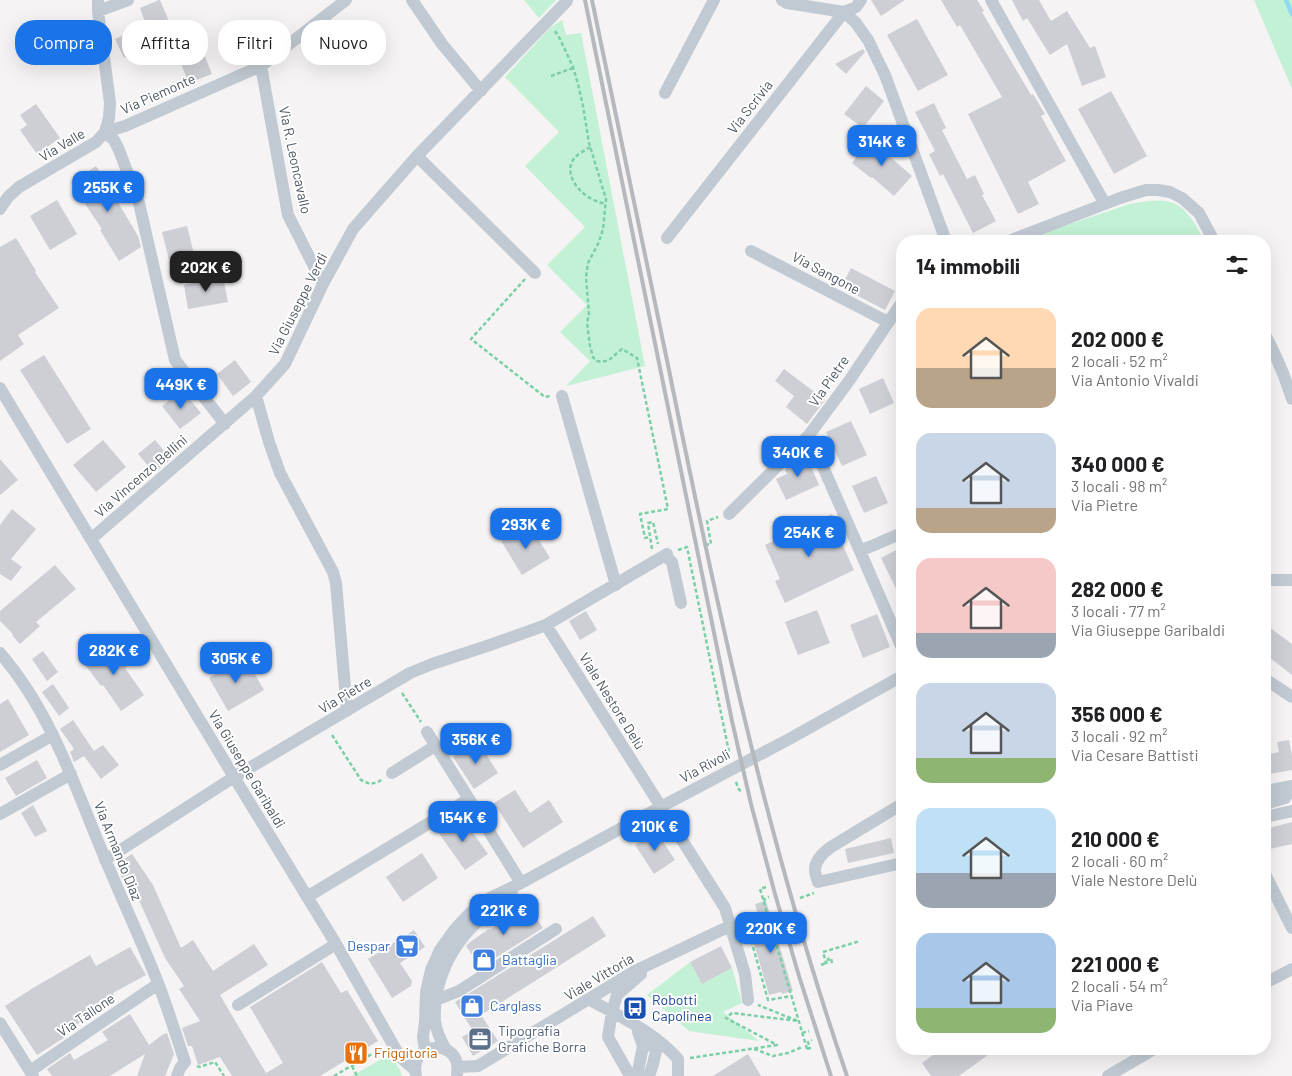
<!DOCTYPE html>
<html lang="it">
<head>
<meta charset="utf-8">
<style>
	:root { --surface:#fff; --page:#f2f2f2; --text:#202124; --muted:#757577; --accent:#1a73e8 }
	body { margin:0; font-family:Barlow,sans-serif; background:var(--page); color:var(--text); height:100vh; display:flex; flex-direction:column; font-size:19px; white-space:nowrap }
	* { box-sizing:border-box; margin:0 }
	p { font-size:16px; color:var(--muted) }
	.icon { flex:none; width:28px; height:28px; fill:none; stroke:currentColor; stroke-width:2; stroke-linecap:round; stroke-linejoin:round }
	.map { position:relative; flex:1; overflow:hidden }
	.sheet { position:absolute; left:896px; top:235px; width:375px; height:820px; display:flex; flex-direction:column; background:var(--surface); border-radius:20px; box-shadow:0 5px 20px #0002 }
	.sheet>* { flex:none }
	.top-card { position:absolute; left:15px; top:20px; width:475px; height:45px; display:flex; gap:10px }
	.price { position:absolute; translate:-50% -42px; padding:0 11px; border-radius:10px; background:var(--accent); color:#fff; font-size:16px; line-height:32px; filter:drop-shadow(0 1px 2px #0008) }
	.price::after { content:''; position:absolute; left:50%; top:30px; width:15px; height:11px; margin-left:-8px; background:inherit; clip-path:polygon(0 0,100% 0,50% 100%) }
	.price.current { background:#222; color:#fff }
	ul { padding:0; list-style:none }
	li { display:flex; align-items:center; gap:15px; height:125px; padding:0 20px }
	li span { display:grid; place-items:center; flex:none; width:140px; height:100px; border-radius:15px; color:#555 }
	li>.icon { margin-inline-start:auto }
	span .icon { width:60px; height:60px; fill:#fffc; stroke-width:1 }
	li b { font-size:21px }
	h2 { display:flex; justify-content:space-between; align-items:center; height:60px; padding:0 20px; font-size:21px }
	.pill { padding:0 18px; border-radius:20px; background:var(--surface); box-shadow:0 5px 20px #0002; font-size:18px; line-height:45px }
	.pill.current { background:var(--accent); color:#fff }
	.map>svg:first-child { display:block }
	.green { fill:#c3f1d5 }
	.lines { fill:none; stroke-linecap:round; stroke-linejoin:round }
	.stream { stroke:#90daee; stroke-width:4.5 }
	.building { fill:#cdcfd5 }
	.path { stroke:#7ad0a6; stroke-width:2.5; stroke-dasharray:4 2.5; stroke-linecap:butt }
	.minor { stroke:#c1cad2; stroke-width:12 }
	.rail { stroke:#b5b8bd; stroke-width:4 }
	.labels { text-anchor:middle; stroke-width:4; stroke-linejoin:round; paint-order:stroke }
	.street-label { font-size:14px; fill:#4a5661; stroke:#fff }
	.shop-label { font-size:14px; fill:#366cbe; stroke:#fff; text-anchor:start }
	.transit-label { font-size:14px; fill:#164399; stroke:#fff; text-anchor:start }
	.service-label { font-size:14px; fill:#4e5e75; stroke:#fff; text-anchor:start }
	.food-label { font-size:14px; fill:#c56008; stroke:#fff; text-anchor:start }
</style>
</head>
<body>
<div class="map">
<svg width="1292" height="1076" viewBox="0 0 1292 1076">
	<rect width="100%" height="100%" fill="#f5f3f3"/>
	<path class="green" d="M524 0H556L539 18Z
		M1254 0H1292V89Z
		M562 20 566 35 581 33 645 366 566 386 590 361 560 332 587 305 547 265 585 227 525 166 559 132 505 77 551 27Z
		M1149 201C1154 201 1160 200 1165 201 1186 203 1195 225 1205 241H1019L1130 204Z
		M690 962 702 984 732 968 742 1003 723 1012 759 1041 689 1031 647 995Z
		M390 1054 400 1070 402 1076H352Z"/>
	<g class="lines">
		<path class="stream" d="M1286 0 1292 14"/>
	</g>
	<path class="building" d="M159 0H160L171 26 140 39 144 48 124 58 115 39 146 25 140 8Z
		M871 0H905L881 16Z
		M941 0H977L984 11 982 12 1031 95 1033 94 1045 114 1041 116 1066 161 1028 182 1039 204 1018 214 968 114 1002 97 960 25 957 27Z
		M1012 0H1039L1051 21 1067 11 1090 48 1095 46 1106 77 1082 86 1067 44 1050 55 1027 18 1023 21Z
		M917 19 948 75 918 91 887 35Z
		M863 49 865 52 846 74 835 64Z
		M204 54 212 74 189 83 181 64Z
		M866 86 884 101 863 128 844 114Z
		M1111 91 1147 156 1114 174 1078 109Z
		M934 103 946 128 942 130 967 179 975 175 984 194 982 195 996 221 973 233 943 174 940 176 929 154 935 151 915 112Z
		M36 104 60 138 37 154 20 130 27 125 20 115Z
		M872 137 891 151 888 155 912 176 894 196 872 177 871 178 852 163Z
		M96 166 117 198 116 199 138 236 141 247 119 261 100 230 102 229 71 183Z
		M57 200 77 234 50 250 30 216Z
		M187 226 194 254 169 260 162 232Z
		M16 238 36 271 35 272 59 308 18 335 24 344 0 361V247Z
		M851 268 895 291 885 310 841 287Z
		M223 277 228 302 188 309 184 285Z
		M44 355 91 429 67 444 20 370Z
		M235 360 251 382 233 396 217 374Z
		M784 369 825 400 807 424 786 407 794 396 775 381Z
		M883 378 894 403 870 414 859 389Z
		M182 390 201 413 180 429 162 406Z
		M851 421 867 455 842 466 826 432Z
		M103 440 126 467 96 492 73 465Z
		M155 440 171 459 154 473 138 454Z
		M806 455 819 485 786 500 776 479 787 474 785 470 795 460Z
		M0 459 18 480 0 495Z
		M876 476 888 503 864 513 852 486Z
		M12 509 36 529 11 559 22 567 11 581 0 574V525Z
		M832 514 843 537 840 539 854 570 785 603 775 581 780 579 765 545Z
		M529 524 550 558 522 575 501 541Z
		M902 547V601L881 558Z
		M55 565 76 589 36 622 40 626 20 644 12 635 13 634 0 621V611Z
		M817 610 830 643 798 655 785 622Z
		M586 611 597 630 580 640 569 621Z
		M877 614 890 647 863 658 850 625Z
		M1265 624 1292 644V675L1265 654Z
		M109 642 127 667 125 668 144 695 121 711 103 685 101 686 83 662Z
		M43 651 58 672 47 681 32 659Z
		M245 657 264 690 228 711 209 678Z
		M53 684 69 708 59 716 42 692Z
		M8 699 29 735 0 752V704Z
		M73 720 94 751 103 745 119 765 101 779 84 756 74 762 70 752 74 749 60 729Z
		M1289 740 1292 755V770L1265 775V755L1279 752 1277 742Z
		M478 741 498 773 474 789 453 757Z
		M37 760 47 778 16 796 5 778Z
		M515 790 530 813 549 800 563 822 523 848 494 803Z
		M33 805 47 831 35 837 21 813Z
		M461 816 488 854 465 870 438 832Z
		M1292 822V844L1270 849 1265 829Z
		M656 831 675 860 654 874 635 845Z
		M891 838 894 853 848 863 845 849Z
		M422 853 438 878 403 902 386 877Z
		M132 854 153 885 181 948 193 940 213 971 254 944 268 965 220 995 266 1073 283 1063 250 1007 322 962 341 993 347 990 378 1041 320 1076H232L220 1057 198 1065 192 1046H188L182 1028 200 1021 179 989 184 986 165 958 137 896 131 900 116 864Z
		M766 901 793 991 782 994 781 992 769 995 751 933 763 930 755 904Z
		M527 905 543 928 481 967 466 946 470 942 489 929 490 930Z
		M593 916 606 936 481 1015 498 1041 473 1056 462 1037 473 1031 455 1002Z
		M414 930 425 947 400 963 412 981 411 986 392 998 368 959Z
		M721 946 732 968 702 984 690 962Z
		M130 947 146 975 113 993 114 996 93 1009 95 1013 65 1032 67 1036 37 1055 5 1006 33 988 90 955 96 966Z
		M130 1014 149 1045 162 1035 167 1033 174 1054 165 1076H137L145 1054 110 1076H52L47 1069 70 1053 74 1060 108 1040 102 1032Z
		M941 1049H996L959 1076H931L922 1063Z
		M748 1054 761 1076H713Z"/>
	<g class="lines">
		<path class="path" d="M555 31 560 39 573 67 578 84 583 106 589 143 606 199 603 229 599 242 588 263 586 277 589 314 587 323 590 346 593 357 596 361C611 363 611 357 622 349L637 358 668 509 640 514 645 538 650 537
			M551 76 573 68
			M590 147C584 151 575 155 572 162 566 174 577 190 587 196 592 200 599 202 605 204
			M525 279 471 339 545 397 550 396
			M705 545 711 544 707 521 718 517
			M652 549 648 523 653 522 658 544
			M678 550 687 547 730 757
			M402 693 421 722
			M332 735 361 780 370 784 378 782 383 779
			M736 782 738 788 742 793
			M766 887 760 889 807 1049
			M800 898 814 893
			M765 901 764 899 769 897
			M745 922 768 915
			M746 922 768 1000 791 996
			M832 963 831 958 828 959 829 962 826 963 823 952 860 941
			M821 965 826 963
			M802 1033 809 1031
			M754 1049 773 1056 788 1053 802 1047
			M807 1049 810 1048 808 1042 812 1040
			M690 1058 777 1045 726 1018 732 1013 798 1021 758 1005
			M197 1066 199 1067 215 1062 224 1076
			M352 1066 357 1076
			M334 1076 382 1048"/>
		<path class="minor" d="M412 0 442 44 481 91
			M782 0 787 3 844 12 856 23 868 40 885 75 946 241
			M991 0 1105 204
			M98 11 128 0
			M261 66 288 215 323 284
			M665 93 714 0
			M105 132 114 140 119 150 139 203 175 360 225 424
			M105 132 125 126 261 66 346 0
			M417 156 535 273
			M0 209 8 197 19 187 96 142 105 132 109 118 110 103 98 11V0
			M667 238 844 12 856 7 861 0
			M1009 241 1120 198 1146 190H1158L1170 192 1182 198 1199 213 1214 241
			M751 251 888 322
			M1265 335C1276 355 1285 376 1292 399
			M0 388 234 777 336 944 400 1057 415 1070
			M256 396 269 442 280 473 333 572 336 583 347 711
			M562 396 616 585
			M809 435 860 551 902 533
			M729 514 809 435 849 381 902 302
			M91 539 256 396 285 364 323 284 353 229 417 156 567 1
			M860 551 902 648
			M665 556 672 562 681 603
			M1265 580H1292
			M546 625 725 908 745 974 748 1000
			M0 653C52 713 76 790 106 861 123 902 142 942 158 983 168 1009 176 1035 185 1062L180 1068 177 1076
			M1265 679 1292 697
			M427 732 469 799
			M0 765 53 735
			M392 773 435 746
			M1265 791 1292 786
			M902 804 831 847C824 852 815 860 815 870 815 874 817 879 818 882L902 863
			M1265 804 1285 798 1292 788
			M0 814 71 774
			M1265 817 1292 811
			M105 860 234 777 410 673 432 664 487 646 546 625 667 554
			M1265 874 1292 928
			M307 897 469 799 521 883
			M1265 983 1292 969
			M436 1000 459 991 556 929
			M590 1000C621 1017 654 1032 678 1059V1076
			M238 1005 336 944
			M0 1023 33 1076
			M642 1033 656 1051 653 1064 649 1076
			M425 1050 423 1037 425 1022 426 992 431 970 440 950 455 929 470 913 490 898 521 883 638 819 791 738 902 676
			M446 1050C441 1041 436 1031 435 1021 433 990 445 959 464 936 478 919 496 906 512 891
			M458 1067 478 1066 635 971 730 926
			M30 1071 158 984
			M416 1076C408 1039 463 1038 457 1074
			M630 1076 608 1037 612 1012 617 995 641 974
			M637 1076 643 1046 638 1032
			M1108 1076 1154 1049"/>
		<path class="rail" d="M585 0 732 721 751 804 775 894 799 976 831 1076
			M592 0C617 124 643 247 669 370 717 608 768 846 847 1076"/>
	</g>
	<defs>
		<g id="supermarket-square" transform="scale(1.25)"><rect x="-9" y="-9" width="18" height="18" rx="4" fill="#3f7fe0" stroke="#fff"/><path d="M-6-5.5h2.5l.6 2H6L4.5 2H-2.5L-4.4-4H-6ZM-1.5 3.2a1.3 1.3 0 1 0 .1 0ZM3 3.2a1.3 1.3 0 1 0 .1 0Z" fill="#fff"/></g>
		<g id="shop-square" transform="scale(1.25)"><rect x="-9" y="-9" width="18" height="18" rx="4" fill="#3f7fe0" stroke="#fff"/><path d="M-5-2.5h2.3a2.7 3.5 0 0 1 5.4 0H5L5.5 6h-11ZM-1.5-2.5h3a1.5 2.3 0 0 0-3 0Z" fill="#fff"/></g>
		<g id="bus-square" transform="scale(1.25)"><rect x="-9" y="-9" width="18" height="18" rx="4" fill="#1a4fb4" stroke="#fff"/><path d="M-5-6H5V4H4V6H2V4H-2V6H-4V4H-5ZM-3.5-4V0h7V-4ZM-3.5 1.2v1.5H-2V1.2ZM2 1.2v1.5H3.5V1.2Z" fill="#fff"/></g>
		<g id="office-square" transform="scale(1.25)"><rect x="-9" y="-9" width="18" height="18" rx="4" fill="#5c6f8a" stroke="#fff"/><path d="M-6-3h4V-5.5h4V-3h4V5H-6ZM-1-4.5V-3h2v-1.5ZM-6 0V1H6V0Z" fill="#fff"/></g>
		<g id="restaurant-square" transform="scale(1.25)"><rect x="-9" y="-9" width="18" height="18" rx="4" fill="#e8710a" stroke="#fff"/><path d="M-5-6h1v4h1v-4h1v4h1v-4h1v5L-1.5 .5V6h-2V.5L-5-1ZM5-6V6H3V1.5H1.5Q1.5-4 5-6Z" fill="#fff"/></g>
	</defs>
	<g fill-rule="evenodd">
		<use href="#supermarket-square" x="407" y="946"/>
		<use href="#shop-square" x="484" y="960"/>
		<use href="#shop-square" x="472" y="1006"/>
		<use href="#bus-square" x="635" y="1008"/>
		<use href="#office-square" x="480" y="1039"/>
		<use href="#restaurant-square" x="356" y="1053"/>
	</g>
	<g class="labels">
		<g class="street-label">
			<text transform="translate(158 94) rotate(-24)" y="5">Via Piemonte</text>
			<text transform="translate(750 107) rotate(-52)" y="5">Via Scrivia</text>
			<text transform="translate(62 145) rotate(-31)" y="5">Via Valle</text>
			<text transform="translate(295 160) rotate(78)" y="5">Via R. Leoncavallo</text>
			<text transform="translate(826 273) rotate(28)" y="5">Via Sangone</text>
			<text transform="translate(298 304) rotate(-63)" y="5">Via Giuseppe Verdi</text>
			<text transform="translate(829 381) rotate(-55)" y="5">Via Pietre</text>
			<text transform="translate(141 476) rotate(-41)" y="5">Via Vincenzo Bellini</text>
			<text transform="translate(345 695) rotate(-31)" y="5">Via Pietre</text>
			<text transform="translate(612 701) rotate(58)" y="5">Viale Nestore Delù</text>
			<text transform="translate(705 766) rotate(-28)" y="5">Via Rivoli</text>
			<text transform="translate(247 769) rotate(59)" y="5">Via Giuseppe Garibaldi</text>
			<text transform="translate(118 851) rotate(68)" y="5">Via Armando Diaz</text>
			<text transform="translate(599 977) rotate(-31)" y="5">Viale Vittoria</text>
			<text transform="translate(86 1015) rotate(-34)" y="5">Via Tallone</text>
		</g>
		<g class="shop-label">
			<text x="390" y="951" text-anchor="end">Despar</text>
			<text x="502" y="965">Battaglia</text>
			<text x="490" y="1011">Carglass</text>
		</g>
		<g class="transit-label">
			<text x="652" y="1005">Robotti<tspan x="652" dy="16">Capolinea</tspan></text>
		</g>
		<g class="service-label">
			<text x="498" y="1036">Tipografia<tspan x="498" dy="16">Grafiche Borra</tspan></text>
		</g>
		<g class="food-label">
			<text x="374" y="1058">Friggitoria</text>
		</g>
	</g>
</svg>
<b class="price" style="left:882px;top:167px">314K €</b>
<b class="price" style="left:108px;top:213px">255K €</b>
<b class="price current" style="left:206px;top:293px">202K €</b>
<b class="price" style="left:181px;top:410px">449K €</b>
<b class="price" style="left:798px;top:478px">340K €</b>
<b class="price" style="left:526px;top:550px">293K €</b>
<b class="price" style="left:809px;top:558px">254K €</b>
<b class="price" style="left:114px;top:676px">282K €</b>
<b class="price" style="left:236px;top:684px">305K €</b>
<b class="price" style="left:476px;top:765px">356K €</b>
<b class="price" style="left:463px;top:843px">154K €</b>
<b class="price" style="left:655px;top:852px">210K €</b>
<b class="price" style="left:504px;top:936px">221K €</b>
<b class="price" style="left:771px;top:954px">220K €</b>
<div class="top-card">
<a class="pill current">Compra</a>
<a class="pill">Affitta</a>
<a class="pill">Filtri</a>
<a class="pill">Nuovo</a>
</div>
<section class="sheet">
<h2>14 immobili<svg class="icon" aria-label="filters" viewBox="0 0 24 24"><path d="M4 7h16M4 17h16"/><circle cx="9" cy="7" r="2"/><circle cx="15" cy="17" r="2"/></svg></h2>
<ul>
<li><span style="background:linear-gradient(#ffd9b3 60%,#b9a48a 0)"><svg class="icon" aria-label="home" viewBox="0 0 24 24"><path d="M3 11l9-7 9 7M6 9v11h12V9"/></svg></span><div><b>202 000 €</b><p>2 locali · 52 m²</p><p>Via Antonio Vivaldi</p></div></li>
<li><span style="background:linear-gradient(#c9d6e8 75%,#b9a48a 0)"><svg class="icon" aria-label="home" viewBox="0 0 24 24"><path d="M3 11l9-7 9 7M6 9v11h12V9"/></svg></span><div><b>340 000 €</b><p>3 locali · 98 m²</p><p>Via Pietre</p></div></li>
<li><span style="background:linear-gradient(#f6c9c9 75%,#9aa5b1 0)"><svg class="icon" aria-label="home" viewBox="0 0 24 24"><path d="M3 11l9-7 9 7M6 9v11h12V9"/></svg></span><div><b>282 000 €</b><p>3 locali · 77 m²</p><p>Via Giuseppe Garibaldi</p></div></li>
<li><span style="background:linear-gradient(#c9d6e8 75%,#8fb573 0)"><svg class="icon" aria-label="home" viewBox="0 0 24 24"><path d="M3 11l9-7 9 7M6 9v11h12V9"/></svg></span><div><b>356 000 €</b><p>3 locali · 92 m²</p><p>Via Cesare Battisti</p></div></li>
<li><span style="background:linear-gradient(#bfe0f5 65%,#9aa5b1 0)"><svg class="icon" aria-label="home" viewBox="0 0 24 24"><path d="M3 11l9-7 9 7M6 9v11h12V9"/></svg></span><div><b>210 000 €</b><p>2 locali · 60 m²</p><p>Viale Nestore Delù</p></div></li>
<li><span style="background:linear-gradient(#a9c7e8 75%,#8fb573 0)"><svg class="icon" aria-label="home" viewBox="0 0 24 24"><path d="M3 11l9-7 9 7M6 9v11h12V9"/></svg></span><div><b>221 000 €</b><p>2 locali · 54 m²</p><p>Via Piave</p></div></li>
</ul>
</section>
</div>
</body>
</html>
